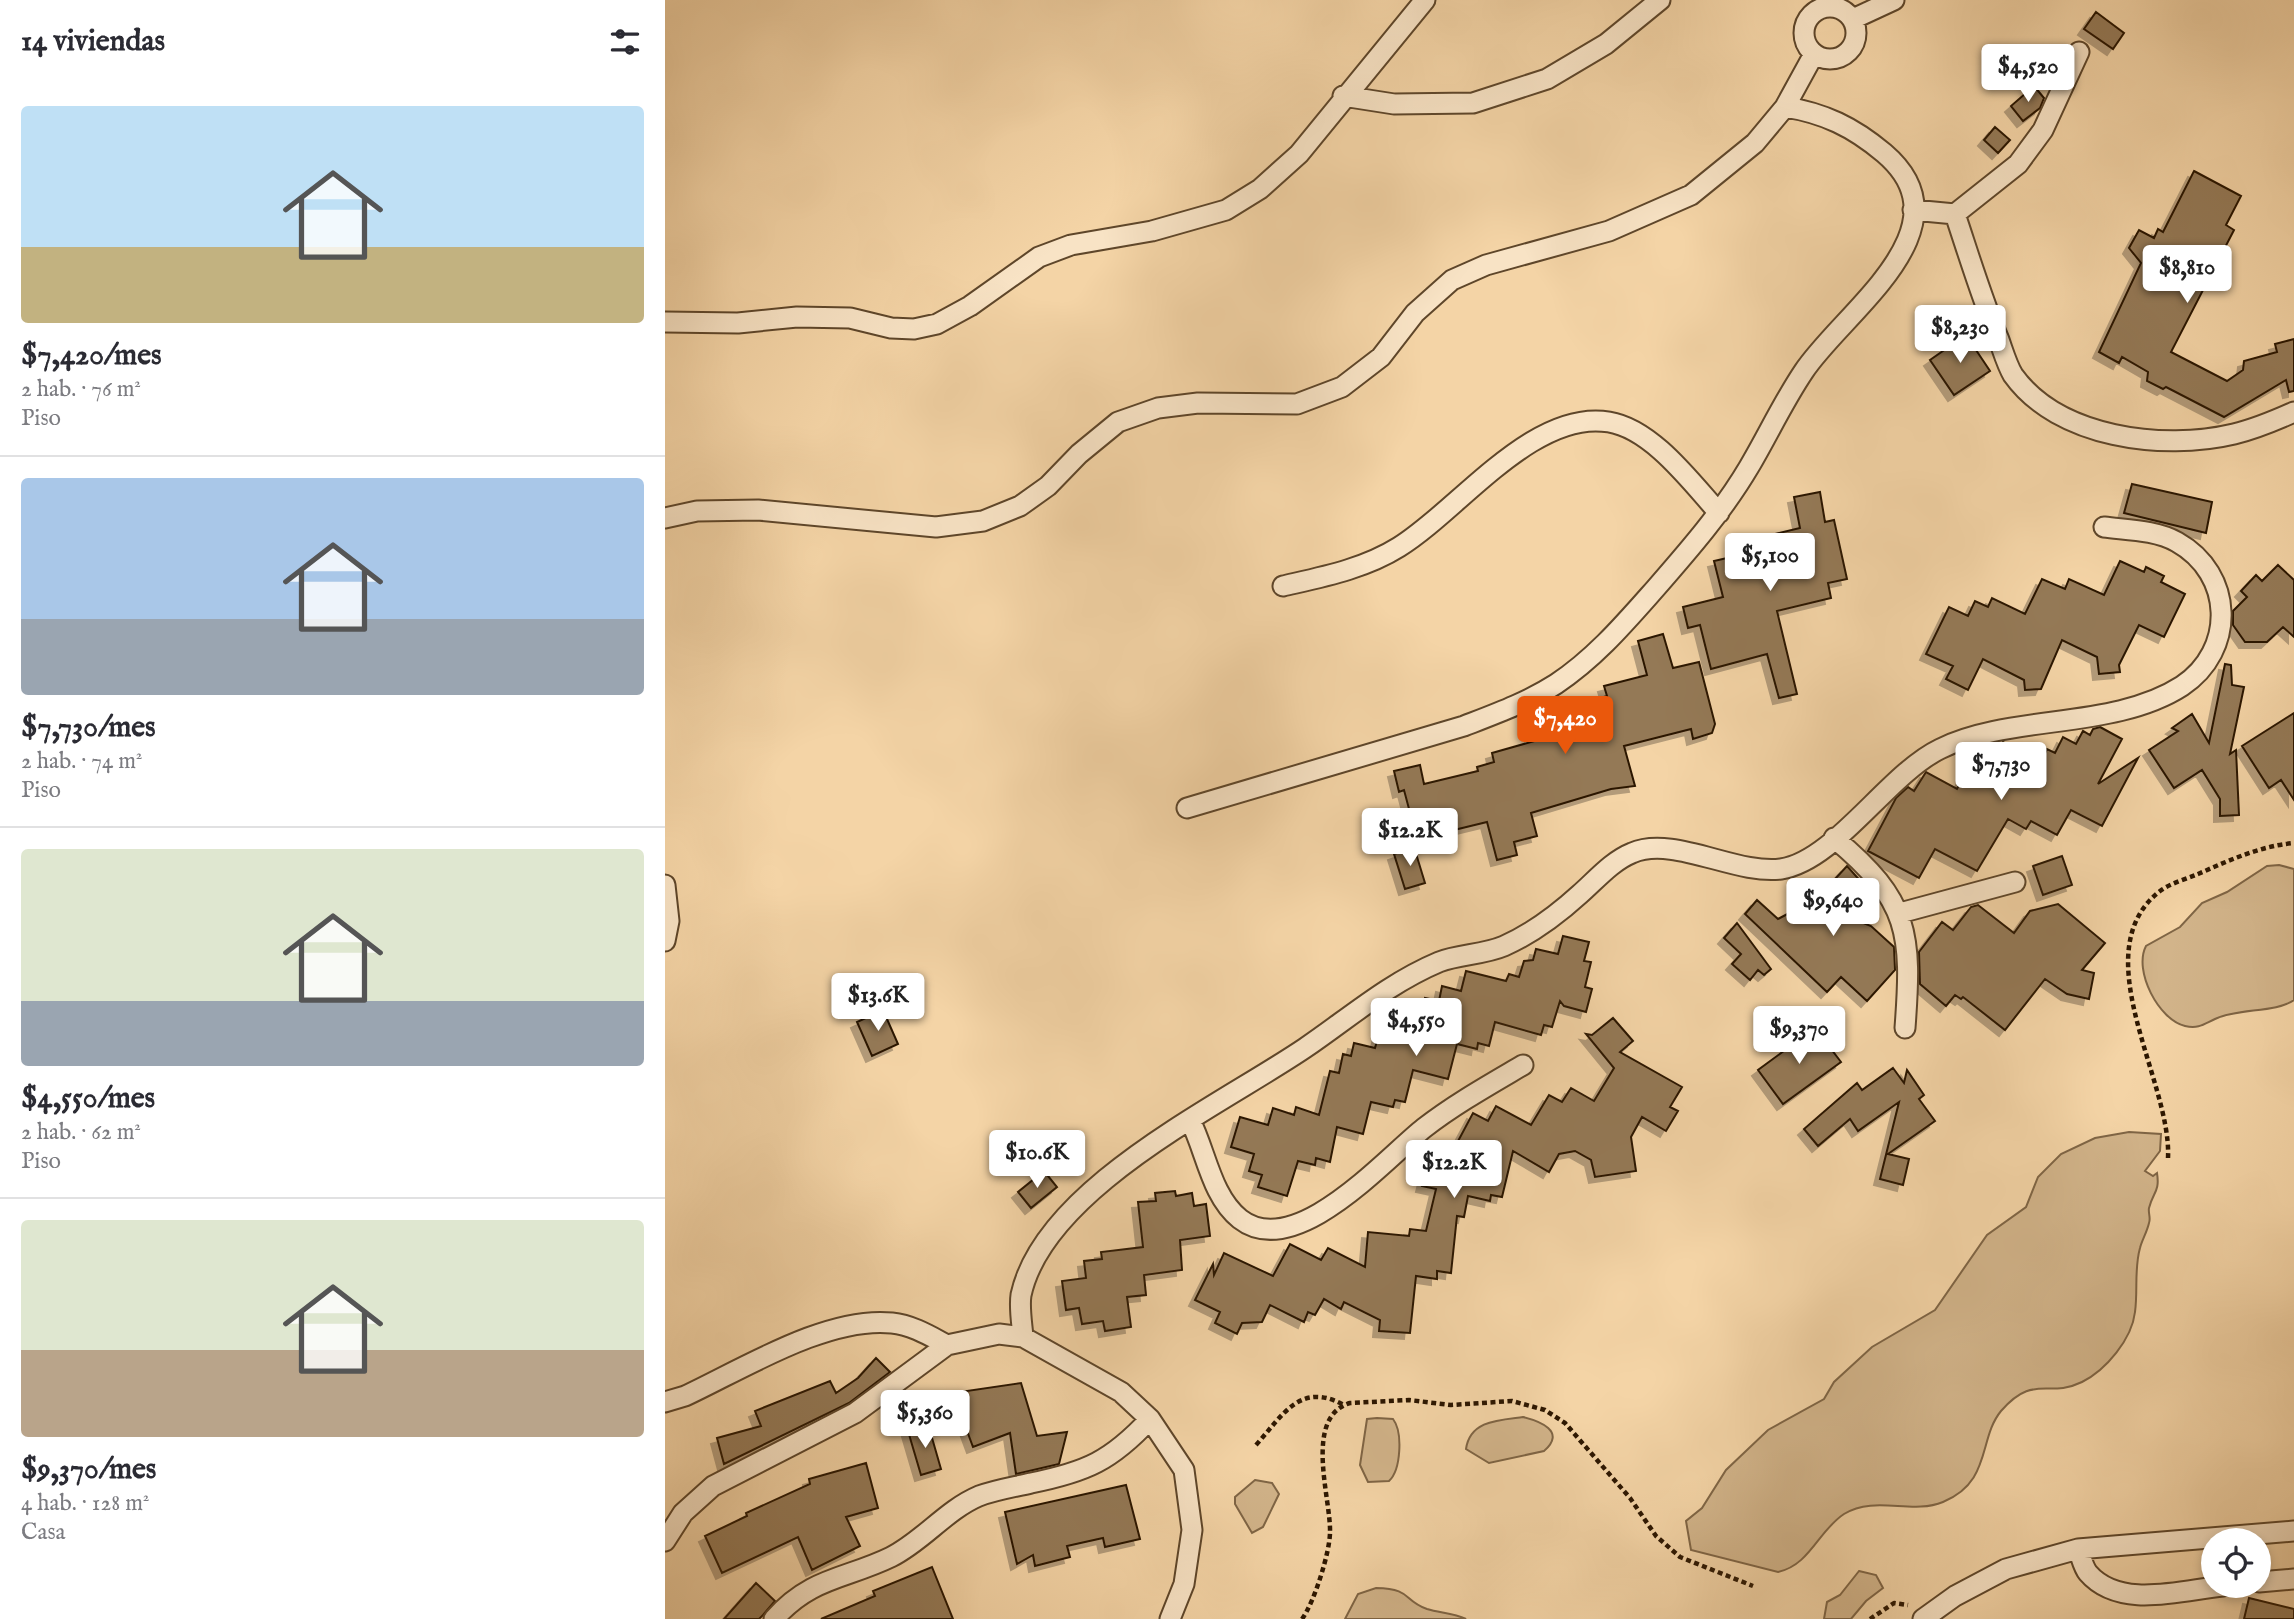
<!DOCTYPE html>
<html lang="es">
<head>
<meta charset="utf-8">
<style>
	:root { --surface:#fff; --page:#f2f2f3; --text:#2b2b33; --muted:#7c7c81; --line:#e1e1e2; --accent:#ea580c }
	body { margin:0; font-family:"IM FELL English",serif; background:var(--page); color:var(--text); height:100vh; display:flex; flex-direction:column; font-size:26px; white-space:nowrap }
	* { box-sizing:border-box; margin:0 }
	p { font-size:23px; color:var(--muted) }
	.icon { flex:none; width:38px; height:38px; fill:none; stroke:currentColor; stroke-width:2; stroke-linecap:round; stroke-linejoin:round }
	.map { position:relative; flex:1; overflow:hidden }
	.side { display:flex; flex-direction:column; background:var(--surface); width:665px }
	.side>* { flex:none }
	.tools { position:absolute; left:1536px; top:1528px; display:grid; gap:14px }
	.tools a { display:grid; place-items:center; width:70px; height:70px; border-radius:50%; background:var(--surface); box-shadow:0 4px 10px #0003; font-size:35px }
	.price { position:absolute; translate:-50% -60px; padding:0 16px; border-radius:7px; background:#fff; color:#222; font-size:23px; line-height:46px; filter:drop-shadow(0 2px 4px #0008) }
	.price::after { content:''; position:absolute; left:50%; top:42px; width:21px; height:16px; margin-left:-10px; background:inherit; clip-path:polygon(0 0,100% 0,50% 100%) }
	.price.current { background:var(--accent); color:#fff }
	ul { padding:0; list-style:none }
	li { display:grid; align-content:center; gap:14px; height:371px; padding:0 21px }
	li+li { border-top:2px solid var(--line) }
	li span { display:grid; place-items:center; height:217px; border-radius:7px; color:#555 }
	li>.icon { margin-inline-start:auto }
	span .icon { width:126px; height:126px; fill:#fffc; stroke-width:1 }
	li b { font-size:30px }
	h2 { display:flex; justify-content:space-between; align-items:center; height:84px; padding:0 21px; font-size:30px }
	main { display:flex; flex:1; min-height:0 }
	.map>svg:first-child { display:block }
	.green { fill:#d2b48a; stroke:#7f6545; stroke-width:2 }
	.building { fill:#947956; stroke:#2c1600; stroke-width:2; filter:url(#shadow) }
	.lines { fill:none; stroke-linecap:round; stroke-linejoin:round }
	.street-casing { stroke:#5e462a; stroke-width:23 }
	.path { stroke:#2c1600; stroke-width:4.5; stroke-dasharray:5 3.5; stroke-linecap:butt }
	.street { stroke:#f8e3c5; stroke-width:19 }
</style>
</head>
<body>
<main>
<section class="side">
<h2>14 viviendas<svg class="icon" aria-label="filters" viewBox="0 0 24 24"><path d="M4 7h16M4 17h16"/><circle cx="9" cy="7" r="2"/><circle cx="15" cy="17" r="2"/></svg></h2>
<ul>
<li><span style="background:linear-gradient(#bfe0f5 65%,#c2b280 0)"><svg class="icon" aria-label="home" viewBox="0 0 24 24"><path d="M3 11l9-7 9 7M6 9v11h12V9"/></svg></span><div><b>$7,420/mes</b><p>2 hab. · 76 m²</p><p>Piso</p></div></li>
<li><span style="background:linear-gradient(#a9c7e8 65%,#9aa5b1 0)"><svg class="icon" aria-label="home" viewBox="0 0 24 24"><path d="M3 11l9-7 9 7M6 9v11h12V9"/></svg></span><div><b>$7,730/mes</b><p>2 hab. · 74 m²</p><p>Piso</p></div></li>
<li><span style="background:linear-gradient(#dfe7d0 70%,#9aa5b1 0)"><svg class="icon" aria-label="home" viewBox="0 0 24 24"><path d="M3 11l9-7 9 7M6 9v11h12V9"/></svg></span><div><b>$4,550/mes</b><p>2 hab. · 62 m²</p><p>Piso</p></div></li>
<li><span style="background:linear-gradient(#dfe7d0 60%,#b9a48a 0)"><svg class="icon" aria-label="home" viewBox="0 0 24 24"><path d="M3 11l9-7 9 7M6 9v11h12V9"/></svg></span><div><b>$9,370/mes</b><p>4 hab. · 128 m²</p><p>Casa</p></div></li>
</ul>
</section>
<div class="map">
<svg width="1629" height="1619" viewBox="0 0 1629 1619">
	<defs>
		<filter id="shadow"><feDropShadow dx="-6" dy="6" stdDeviation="0" flood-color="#0004"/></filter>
	</defs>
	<rect width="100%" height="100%" fill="#f4d4a6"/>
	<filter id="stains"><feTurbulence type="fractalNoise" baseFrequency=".00286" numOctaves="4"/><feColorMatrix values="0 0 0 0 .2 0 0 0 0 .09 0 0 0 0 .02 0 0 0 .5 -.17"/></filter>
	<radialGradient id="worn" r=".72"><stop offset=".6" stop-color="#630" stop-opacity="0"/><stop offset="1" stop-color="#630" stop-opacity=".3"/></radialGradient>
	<path class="green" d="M1614 865 1629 869V1000C1611 1013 1573 1008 1550 1019 1539 1024 1534 1029 1520 1026 1494 1020 1468 971 1481 946L1515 927 1537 903 1562 892 1602 866Z
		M1464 1132 1496 1134 1495 1151 1480 1171 1488 1176 1492 1173C1495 1192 1488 1192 1484 1208 1483 1213 1486 1218 1484 1223 1482 1232 1477 1240 1475 1248 1469 1269 1473 1290 1470 1312 1467 1339 1441 1370 1417 1382 1382 1399 1369 1373 1336 1411 1313 1439 1327 1482 1278 1502 1247 1515 1210 1495 1179 1514 1153 1531 1145 1565 1113 1572L1026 1550 1021 1521 1037 1508 1061 1470 1103 1430 1159 1399 1169 1382 1207 1347 1270 1310 1322 1235 1361 1207 1373 1177 1396 1154 1430 1138Z
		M858 1417C874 1421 902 1431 879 1451L824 1463 801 1449C805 1420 835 1420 858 1417Z
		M712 1418 728 1419C738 1432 736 1470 724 1481L703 1482 695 1465 702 1419Z
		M590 1480 607 1483 614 1494 598 1527 587 1533 570 1504V1497Z
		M1194 1571 1211 1575 1218 1588 1201 1601 1186 1619H1159L1162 1602 1175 1595Z
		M711 1588C748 1589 737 1600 762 1609 775 1613 788 1613 801 1619H680L693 1594Z"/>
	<path class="building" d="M1431 12 1459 33 1448 49 1419 29Z
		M1369 86 1379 98 1375 108 1358 121 1346 106Z
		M1330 127 1345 140 1333 153 1319 140Z
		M1529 171 1576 196 1561 225 1569 230 1506 352 1562 381 1578 370 1579 361 1612 352 1610 344 1629 339V391L1624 392 1621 380 1559 417 1501 387 1498 389 1482 381 1483 372 1457 357 1454 363 1434 352 1476 263 1464 248 1474 230 1489 238 1493 229 1498 232Z
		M1301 335 1325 371 1289 395 1265 360Z
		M1467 484 1547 502 1541 533 1459 513Z
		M1155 492 1160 522 1169 520 1182 579 1163 583 1166 598 1112 611 1132 694 1114 698 1102 654 1046 669 1035 625 1023 628 1018 607 1058 597 1049 561 1097 550 1104 546 1102 536 1135 528 1129 497Z
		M1455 561 1479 572 1481 567 1499 576 1496 582 1520 594 1499 637 1474 625 1454 665 1455 672 1434 674 1432 657 1397 640 1376 689 1360 690 1359 680 1318 659 1303 690 1281 679 1288 666 1261 654 1284 607 1303 616 1310 601 1323 607 1327 598 1360 614 1377 579 1400 589 1404 579 1439 595Z
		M1613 565 1629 580V637L1618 627 1602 642H1580L1568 625V611L1582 597 1576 591 1591 575 1597 581Z
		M998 634 1008 668 1034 662 1050 724 1047 733 1028 739 1026 729 959 746 970 786 946 789 866 813 872 836 849 842 852 855 832 860 822 822 752 839 739 790 734 792 729 771 755 765 759 784 813 771 812 767 829 762 827 753 894 734 888 713 942 696 939 686 982 675 973 641Z
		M1560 664 1566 665 1567 685 1579 687 1565 754 1571 750 1574 815 1555 816V799L1537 770 1509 788 1484 750 1513 731 1507 728 1527 714 1544 743Z
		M1629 713V800L1616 780 1604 788 1577 746Z
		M1435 727 1457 739 1433 784 1473 758 1437 826 1406 810 1392 835 1366 821 1361 829 1343 819 1312 871 1270 849 1254 878 1203 851 1231 798 1243 787 1249 791 1261 772 1292 789 1303 768 1311 773 1319 758 1326 762 1338 742 1376 762 1382 749 1390 753 1398 737 1411 744 1418 731 1425 735 1428 729Z
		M749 847 760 883 740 889 729 854Z
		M1397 856 1407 885 1378 895 1368 866Z
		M1182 866 1207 894 1186 918 1206 926 1229 947 1230 970 1202 1001 1176 977 1162 992 1080 914 1092 900 1113 919 1128 911 1135 917Z
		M1393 904 1440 943 1417 970 1429 973 1424 999 1402 994 1380 979 1340 1030 1298 997 1296 999 1290 995 1281 1006 1255 984 1254 952 1277 922 1288 930 1306 907 1313 905 1349 933 1365 911Z
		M1072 923 1106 969 1099 975 1093 970 1085 980 1067 964 1076 954 1059 938Z
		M898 936 924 942 919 961 926 962 920 987 927 989 921 1012 899 1006 895 1001 887 1027 879 1025 876 1035 830 1022 824 1046 813 1043 812 1049 792 1044 783 1079 748 1070 740 1102 730 1100 728 1107 706 1102 698 1134 672 1127 665 1162 651 1158 650 1165 633 1161 622 1196 593 1187 597 1175 584 1171 589 1154 566 1147 575 1117 603 1125 608 1108 629 1115 631 1107 654 1115 665 1071 674 1073 678 1054 686 1056 689 1043 710 1048 715 1030 749 1039 760 998 774 1001 777 986 796 991 801 971 841 981 844 974 854 977 859 961 868 960 871 949 893 954Z
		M218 1010 233 1044 207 1056 192 1022Z
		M948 1018 968 1041 955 1052 1017 1087 1005 1107 1013 1111 1001 1131 977 1117 966 1137 971 1171 930 1177 926 1160 910 1151 894 1154 884 1172 848 1151 837 1197 826 1195 825 1201 803 1196 799 1217 792 1216 786 1273 772 1271V1279L751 1276 745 1333 714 1331 715 1320 679 1302 676 1309 659 1299 650 1315 643 1312 639 1322 605 1305 597 1322 577 1323 572 1334 550 1323 555 1312 530 1300 548 1264 549 1275 559 1253 608 1276 625 1244 656 1260 663 1248 700 1267 703 1232 744 1236 745 1229 761 1231 771 1189 757 1186 762 1167 772 1169 775 1156 784 1158 808 1113 823 1121 831 1106 866 1125 884 1095 897 1102 906 1088 929 1101 949 1068 921 1034 927 1035Z
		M1150 1028 1176 1062 1118 1104 1093 1070Z
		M1228 1068 1239 1083 1242 1070 1259 1095 1254 1099 1270 1121 1223 1154 1244 1159 1238 1185 1215 1179 1234 1102 1193 1131 1185 1119 1153 1146 1139 1129 1192 1083 1197 1090Z
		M379 1171 392 1187 366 1208 353 1192Z
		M510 1191 511 1196 527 1193 529 1206 541 1204 545 1236 515 1240 517 1270 479 1275 481 1295 462 1297 466 1327 440 1331 438 1321 417 1324 414 1308 401 1310 397 1281 421 1278 419 1261 437 1259 436 1252 478 1247 473 1202 491 1201 490 1193Z
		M211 1358 225 1372 184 1403 59 1464 52 1438 96 1426 90 1411 165 1381 171 1393 193 1378Z
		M356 1383 372 1436 402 1432 394 1464 351 1474 345 1433 308 1447 288 1393Z
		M263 1424 276 1469 256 1475 243 1431Z
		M201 1463 213 1508 181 1517 195 1546 147 1570 133 1537 57 1573 40 1536 82 1516 81 1513 145 1484 144 1479Z
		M461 1485 475 1539 440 1547 438 1538 402 1546 405 1557 370 1566 368 1555 352 1564 340 1512Z
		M267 1567 288 1619H156L210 1596 208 1591Z
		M91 1583 110 1601 98 1615 94 1619H59Z
		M1584 1598 1629 1609V1619H1579Z"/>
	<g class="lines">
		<g class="street-casing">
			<path id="street" d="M1139 33a26 26 0 1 1 52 0a26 26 0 1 1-52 0Z
				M1188 19 1229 0
				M678 96 729 104 808 103 882 79 941 44 995 0
				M1248 210 1290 214 1353 164 1378 130 1414 52
				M1290 214C1304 256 1317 299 1334 340 1338 351 1342 365 1348 375 1393 438 1498 451 1569 434 1590 429 1609 421 1629 412
				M0 322 73 323 132 317 185 318 226 328 249 329 272 324 305 306 374 257 406 245 487 231 561 210 595 189 634 154 760 0
				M0 518 32 511 93 510 271 527 318 521 355 506 383 486 414 454 453 422 493 408 533 403 632 404 677 387 716 357 750 313 787 280 821 265 944 231 1026 195 1090 143 1120 107 1149 54
				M618 586C657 577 699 569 734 547 794 510 868 409 944 422 987 429 1026 482 1054 513
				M522 808 799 726C830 714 863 702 891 684 930 658 959 624 990 589 1024 550 1058 511 1084 467 1103 435 1118 402 1139 371 1178 312 1307 228 1219 153 1188 127 1159 113 1120 107
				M1169 838C1245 901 1247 934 1240 1028
				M0 885 4 921 0 941
				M1235 913 1350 882
				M525 1120C541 1151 546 1196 575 1219 630 1262 720 1159 759 1128 790 1104 824 1085 858 1065
				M358 1337C357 1324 354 1308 356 1295 379 1188 556 1105 640 1048 684 1018 724 983 774 962 794 954 818 955 839 946 866 934 893 914 915 894 931 880 947 861 967 853 1008 835 1071 875 1116 869 1170 861 1223 774 1275 749 1345 714 1449 730 1517 686 1571 650 1569 574 1512 542 1491 530 1462 530 1439 527
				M0 1402 20 1396C78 1369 162 1316 227 1323 247 1325 265 1336 282 1345
				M0 1541 18 1513 48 1486 190 1413 282 1345 334 1334 358 1337 456 1392 485 1419 519 1470 527 1530 519 1584 505 1619
				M1413 1549C1416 1556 1418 1567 1423 1573 1455 1610 1517 1590 1558 1586
				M1594 1582 1629 1579
				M109 1619C146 1577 181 1579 226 1557 258 1541 281 1510 314 1496 330 1490 349 1487 366 1483 421 1472 446 1461 485 1419
				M1258 1619 1290 1596 1341 1569 1413 1549 1629 1531"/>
		</g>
		<path class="path" d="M1503 1158C1507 1081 1417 952 1495 891 1506 883 1521 879 1533 874 1565 860 1595 846 1629 843
			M591 1445C618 1415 635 1381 679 1405
			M637 1619C649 1603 665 1552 665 1532 666 1499 638 1417 685 1403L744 1400 786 1405 847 1401 880 1410 900 1423 965 1498 991 1536 1015 1557 1088 1586
			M1205 1619 1229 1603 1243 1605"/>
		<use href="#street" class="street"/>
	</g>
	<rect width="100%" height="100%" filter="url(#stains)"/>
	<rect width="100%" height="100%" fill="url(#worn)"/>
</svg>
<div class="tools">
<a><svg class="icon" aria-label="locate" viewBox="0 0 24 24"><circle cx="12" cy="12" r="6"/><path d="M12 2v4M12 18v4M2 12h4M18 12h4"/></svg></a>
</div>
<b class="price" style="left:1363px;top:104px">$4,520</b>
<b class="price" style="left:1522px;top:305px">$8,810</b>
<b class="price" style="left:1295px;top:365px">$8,230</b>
<b class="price" style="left:1105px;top:593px">$5,100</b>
<b class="price current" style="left:900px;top:756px">$7,420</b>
<b class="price" style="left:1336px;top:802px">$7,730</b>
<b class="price" style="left:745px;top:868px">$12.2K</b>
<b class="price" style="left:1168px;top:938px">$9,640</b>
<b class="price" style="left:213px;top:1033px">$13.6K</b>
<b class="price" style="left:751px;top:1058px">$4,550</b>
<b class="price" style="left:1134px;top:1066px">$9,370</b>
<b class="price" style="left:372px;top:1190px">$10.6K</b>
<b class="price" style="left:789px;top:1200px">$12.2K</b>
<b class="price" style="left:260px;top:1450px">$5,360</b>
</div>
</main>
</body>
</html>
